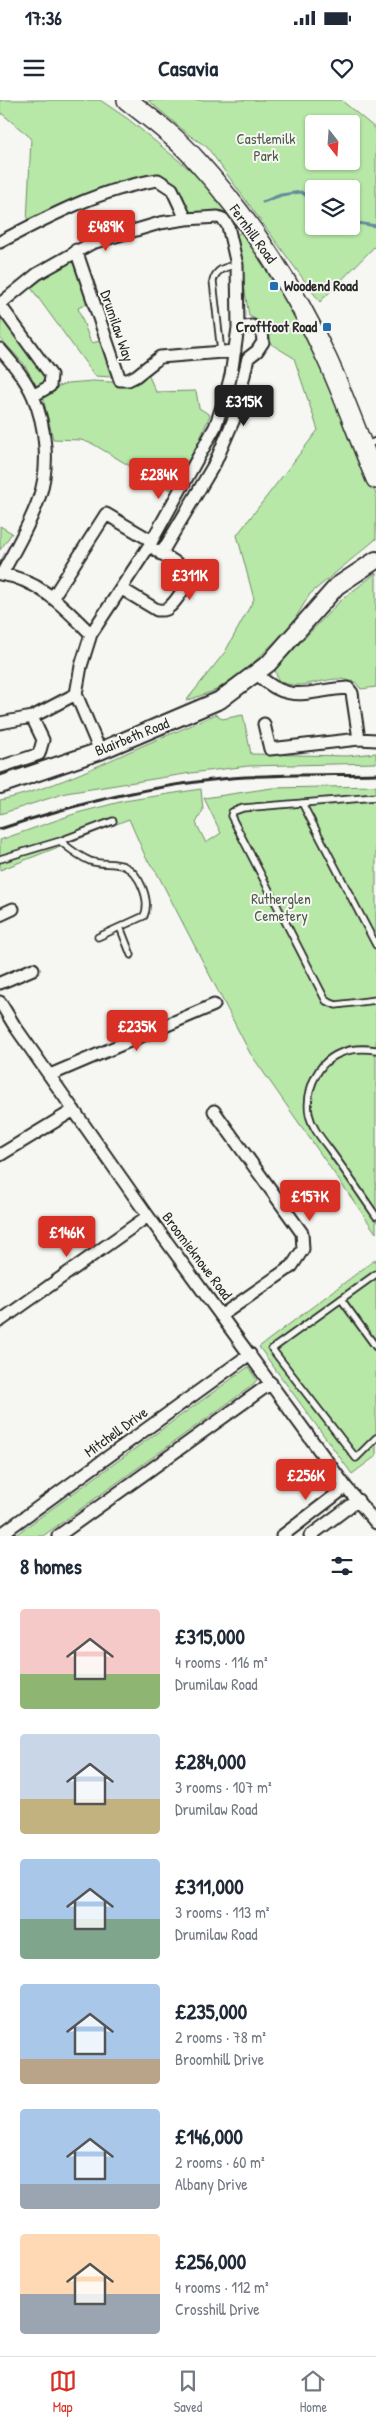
<!DOCTYPE html>
<html lang="en">
<head>
<meta charset="utf-8">
<style>
	:root { --surface:#fff; --page:#f6f6f7; --text:#1f2937; --muted:#747a83; --line:#e0e1e3; --accent:#d93025 }
	body { margin:0; font-family:"Patrick Hand",sans-serif; background:var(--page); color:var(--text); height:100vh; display:flex; flex-direction:column; font-size:19px; white-space:nowrap }
	* { box-sizing:border-box; margin:0 }
	p { font-size:16px; color:var(--muted) }
	.icon { flex:none; width:28px; height:28px; fill:none; stroke:currentColor; stroke-width:2; stroke-linecap:round; stroke-linejoin:round }
	.map { position:relative; height:1436px; overflow:hidden }
	.side { display:flex; flex-direction:column; background:var(--surface); flex:1 }
	.side>* { flex:none }
	.needle { width:32px; rotate:163deg }
	.fabs { position:absolute; left:305px; top:15px; display:grid; gap:10px }
	.fabs a { display:grid; place-items:center; width:55px; height:55px; border-radius:5px; background:var(--surface); box-shadow:0 1px 4px #0004; font-size:25px }
	.price { position:absolute; translate:-50% -42px; padding:0 11px; border-radius:5px; background:var(--accent); color:#fff; font-size:16px; line-height:32px; filter:drop-shadow(0 1px 2px #0008) }
	.price::after { content:''; position:absolute; left:50%; top:30px; width:15px; height:11px; margin-left:-8px; background:inherit; clip-path:polygon(0 0,100% 0,50% 100%) }
	.price.current { background:#222; color:#fff }
	ul { padding:0; list-style:none }
	li { display:flex; align-items:center; gap:15px; height:125px; padding:0 20px }
	li span { display:grid; place-items:center; flex:none; width:140px; height:100px; border-radius:5px; color:#555 }
	li>.icon { margin-inline-start:auto }
	span .icon { width:60px; height:60px; fill:#fffc; stroke-width:1 }
	li b { font-size:21px }
	h2 { display:flex; justify-content:space-between; align-items:center; height:60px; padding:0 20px; font-size:21px }
	.status { display:flex; justify-content:space-between; align-items:center; height:35px; padding:0 25px; background:var(--surface); direction:ltr }
	.status svg { height:14px; fill:currentColor }
	header { display:flex; justify-content:space-between; align-items:center; height:65px; padding:0 20px; background:var(--surface); font-size:22px; font-weight:800 }
	.dock { display:flex; justify-content:space-around; align-items:center; height:70px; border-top:1px solid var(--line); background:var(--surface); font-size:14px; color:var(--muted) }
	.dock a { display:grid; justify-items:center; gap:2px }
	.dock .current { color:var(--accent) }
	.map>svg:first-child { display:block }
	.green { fill:#b7e8a7; stroke:#718a69; fill-rule:evenodd }
	.lines { fill:none; stroke-linecap:round; stroke-linejoin:round }
	.stream { stroke:#638c9d; stroke-width:3 }
	.service-casing { stroke:#2b2b2b; stroke-width:9 }
	.minor-casing { stroke:#2b2b2b; stroke-width:15 }
	.secondary-casing { stroke:#2b2b2b; stroke-width:20 }
	.primary-casing { stroke:#2b2b2b; stroke-width:22 }
	.service { stroke:#f6f6f2; stroke-width:5.5 }
	.minor { stroke:#f6f6f2; stroke-width:11 }
	.secondary { stroke:#f6f6f2; stroke-width:16 }
	.primary { stroke:#f6f6f2; stroke-width:19 }
	.rail { stroke:#2b2b2b; stroke-width:3 }
	.poi-dot { fill:#1f6fb2; stroke:#f6f6f2; stroke-width:2 }
	.labels { text-anchor:middle; stroke-width:4; stroke-linejoin:round; paint-order:stroke }
	.park-label { font-size:15px; fill:#4e5a4a; stroke:#f6f6f2 }
	.street-label { font-size:15px; fill:#2b2b2b; stroke:#f6f6f2 }
	.poi-label { font-size:15px; font-weight:bold; fill:#2b2b2b; stroke:#f6f6f2; text-anchor:start }
</style>
</head>
<body>
<div class="status"><b>17:36</b><svg viewBox="0 0 49 12"><path d="M0 12V9h3v3zM5 12V6h3v6zM10 12V3h3v9zM15 12V0h3v12zM26 1h20v11H26zM47 4h2v5h-2z"/></svg></div>
<header><svg class="icon" aria-label="menu" viewBox="0 0 24 24"><path d="M4 6h16M4 12h16M4 18h16"/></svg>Casavia<svg class="icon" aria-label="heart" viewBox="0 0 24 24"><path d="M12 20l-8-8c-3-5 5-10 8-4 3-6 11-1 8 4z"/></svg></header>
<div class="map">
<svg width="376" height="1436" viewBox="0 0 376 1436">
	<rect width="100%" height="100%" fill="#f6f6f2"/>
	<filter id="ink" filterUnits="userSpaceOnUse"><feTurbulence type="fractalNoise" baseFrequency=".02" numOctaves="2"/><feDisplacementMap in="SourceGraphic" scale="10" xChannelSelector="R" yChannelSelector="G"/><feConvolveMatrix kernelMatrix="1 2 1 2 8 2 1 2 1" color-interpolation-filters="sRGB"/></filter>
	<g filter="url(#ink)">
		<path class="green" d="M0 0H100L128 19 200 78 230 115 228 118 188 114 163 78 150 76 135 79 27 123 31 38 0 12Z
			M148 0H341L376 29V145L320 202 207 47 189 35ZM314 24H351V61H314ZM314 89H351V126H314Z
			M243 131 260 154 270 178 302 222 376 394V439L310 494 290 527 248 568 216 590 186 601 225 552 254 499 237 435 318 330 294 258 271 244 268 225 249 216 236 135Z
			M73 161 89 203 78 208 91 243 101 241 113 277 95 276 31 188 65 162Z
			M1 215 17 234V239L45 273 47 281 41 287H37L24 264 0 238Z
			M148 274 156 292 196 291 199 308 210 315 197 346 170 390 93 344 81 340 53 339 44 302V296L53 288 68 283 93 281 129 283Z
			M0 426 12 433 0 450Z
			M376 473V587L361 589 355 582C350 581 344 579 339 579 319 579 297 592 278 580L275 570 280 564 340 501Z
			M216 614 222 619 243 615 251 654 347 656 376 653V663L248 666 191 673 66 693 0 714V700C49 690 97 666 142 646 167 635 192 626 216 614Z
			M376 686V1133L250 953 157 773 146 758 129 719 0 770V740L77 713 124 701 201 689 203 710 196 723 206 743 221 733 204 698 272 688Z
			M376 1159V1356L352 1374 259 1247Z
			M248 1267 257 1280 249 1288 43 1436H14Z"/>
		<g class="lines">
			<path class="stream" d="M263 102 281 95 301 92 314 101
				M351 122 376 126"/>
			<g class="service-casing">
				<path id="service" d="M221 252 213 181C216 169 225 167 237 165
					M364 346 376 341
					M376 697 243 708 232 712 231 716 326 901 336 905 376 900
					M302 703 376 845
					M60 741 113 721
					M0 759 60 741C70 749 78 756 90 761 101 765 113 762 124 766 140 773 151 801 144 816L98 837
					M120 827 131 855
					M376 950C357 947 337 950 323 965 312 978 306 997 309 1014 312 1028 322 1039 330 1050 346 1072 361 1094 376 1116
					M376 1174 272 1249 356 1358 376 1338
					M341 1199 376 1247"/>
			</g>
			<g class="minor-casing">
				<path id="minor" d="M0 142C49 116 103 88 158 80L172 89 186 119
					M76 150 120 280H128L136 276 160 257 235 251
					M0 204 37 174 92 143 160 123 186 119 218 117 223 119 228 126 237 165 238 228 231 275 224 301 215 327 149 446 91 534 81 566 76 594 100 651
					M0 205 51 275 50 286 33 296
					M0 249C12 263 26 279 33 296 46 326 50 367 39 398 30 425 15 449 2 474
					M161 454 215 363 234 319 248 258 257 251 263 242 262 232 252 226 238 228
					M0 474C39 479 65 508 91 534
					M122 489 157 510C161 510 165 511 168 508 175 503 190 482 188 474 186 467 163 455 156 450
					M53 497 106 414 152 441
					M257 574C290 606 308 590 348 588L352 593 359 639
					M0 623 32 617 76 594
					M264 624 270 649 359 639 376 640
					M0 667 39 654 43 640 32 617
					M0 815 13 809
					M0 883 33 869
					M0 902 14 925 148 1116 346 1387 376 1423
					M50 975 214 905
					M214 1011 302 1133 303 1149 292 1166 222 1215
					M0 1055 74 1010
					M0 1221 148 1116
					M0 1435 250 1254
					M58 1436 271 1283
					M282 1436 346 1387
					M310 1436 358 1400"/>
			</g>
			<g class="secondary-casing">
				<path id="secondary" d="M0 685 100 651 220 600 269 563 337 486 376 460"/>
			</g>
			<g class="primary-casing">
				<path id="primary" d="M127 0C150 18 176 37 196 60 248 117 295 189 327 259 345 298 359 339 376 379"/>
			</g>
			<use href="#service" class="service"/>
			<use href="#minor" class="minor"/>
			<use href="#secondary" class="secondary"/>
			<use href="#primary" class="primary"/>
			<path class="rail" d="M0 729C74 704 153 685 231 678 279 674 328 675 376 674"/>
		</g>
	</g>
	<g class="poi-dot">
		<rect x="269" y="181" width="10" height="10" rx="2.5"/>
		<rect x="322" y="222" width="10" height="10" rx="2.5"/>
	</g>
	<g class="labels">
		<g class="park-label">
			<text x="266" y="44">Castlemilk<tspan x="266" dy="17">Park</tspan></text>
			<text x="281" y="804">Rutherglen<tspan x="281" dy="17">Cemetery</tspan></text>
		</g>
		<g class="street-label">
			<text transform="translate(253 134) rotate(54)" y="5">Fernhill Road</text>
			<text transform="translate(117 226) rotate(71)" y="5">Drumilaw Way</text>
			<text transform="translate(132 637) rotate(-22)" y="5">Blairbeth Road</text>
			<text transform="translate(197 1156) rotate(53)" y="5">Broomieknowe Road</text>
			<text transform="translate(116 1332) rotate(-36)" y="5">Mitchell Drive</text>
		</g>
		<g class="poi-label">
			<text x="284" y="191">Woodend Road</text>
			<text x="317" y="232" text-anchor="end">Croftfoot Road</text>
		</g>
	</g>
</svg>
<div class="fabs">
<a><svg class="needle" viewBox="-14 -14 28 28"><path d="M0-13l5 13h-10z" fill="#e53935"/><path d="M0 13l5-13h-10z" fill="#747a83"/></svg></a>
<a><svg class="icon" aria-label="layers" viewBox="0 0 24 24"><path d="M12 4l9 5-9 5-9-5zM3 14l9 5 9-5"/></svg></a>
</div>
<b class="price" style="left:106px;top:152px">£489K</b>
<b class="price current" style="left:244px;top:327px">£315K</b>
<b class="price" style="left:159px;top:400px">£284K</b>
<b class="price" style="left:190px;top:501px">£311K</b>
<b class="price" style="left:137px;top:952px">£235K</b>
<b class="price" style="left:310px;top:1122px">£157K</b>
<b class="price" style="left:67px;top:1158px">£146K</b>
<b class="price" style="left:306px;top:1401px">£256K</b>
</div>
<section class="side">
<h2>8 homes<svg class="icon" aria-label="filters" viewBox="0 0 24 24"><path d="M4 7h16M4 17h16"/><circle cx="9" cy="7" r="2"/><circle cx="15" cy="17" r="2"/></svg></h2>
<ul>
<li><span style="background:linear-gradient(#f6c9c9 65%,#8fb573 0)"><svg class="icon" aria-label="home" viewBox="0 0 24 24"><path d="M3 11l9-7 9 7M6 9v11h12V9"/></svg></span><div><b>£315,000</b><p>4 rooms · 116 m²</p><p>Drumilaw Road</p></div></li>
<li><span style="background:linear-gradient(#c9d6e8 65%,#c2b280 0)"><svg class="icon" aria-label="home" viewBox="0 0 24 24"><path d="M3 11l9-7 9 7M6 9v11h12V9"/></svg></span><div><b>£284,000</b><p>3 rooms · 107 m²</p><p>Drumilaw Road</p></div></li>
<li><span style="background:linear-gradient(#a9c7e8 60%,#7fa58c 0)"><svg class="icon" aria-label="home" viewBox="0 0 24 24"><path d="M3 11l9-7 9 7M6 9v11h12V9"/></svg></span><div><b>£311,000</b><p>3 rooms · 113 m²</p><p>Drumilaw Road</p></div></li>
<li><span style="background:linear-gradient(#a9c7e8 75%,#b9a48a 0)"><svg class="icon" aria-label="home" viewBox="0 0 24 24"><path d="M3 11l9-7 9 7M6 9v11h12V9"/></svg></span><div><b>£235,000</b><p>2 rooms · 78 m²</p><p>Broomhill Drive</p></div></li>
<li><span style="background:linear-gradient(#a9c7e8 75%,#9aa5b1 0)"><svg class="icon" aria-label="home" viewBox="0 0 24 24"><path d="M3 11l9-7 9 7M6 9v11h12V9"/></svg></span><div><b>£146,000</b><p>2 rooms · 60 m²</p><p>Albany Drive</p></div></li>
<li><span style="background:linear-gradient(#ffd9b3 60%,#9aa5b1 0)"><svg class="icon" aria-label="home" viewBox="0 0 24 24"><path d="M3 11l9-7 9 7M6 9v11h12V9"/></svg></span><div><b>£256,000</b><p>4 rooms · 112 m²</p><p>Crosshill Drive</p></div></li>
</ul>
</section>
<nav class="dock">
<a class="current"><svg class="icon" aria-label="map" viewBox="0 0 24 24"><path d="M3 6l6-2 6 2 6-2v14l-6 2-6-2-6 2zM9 4v14M15 6v14"/></svg>Map</a>
<a><svg class="icon" aria-label="saved" viewBox="0 0 24 24"><path d="M7 4h10v16l-5-4-5 4z"/></svg>Saved</a>
<a><svg class="icon" aria-label="home" viewBox="0 0 24 24"><path d="M3 11l9-7 9 7M6 9v11h12V9"/></svg>Home</a>
</nav>
</body>
</html>
